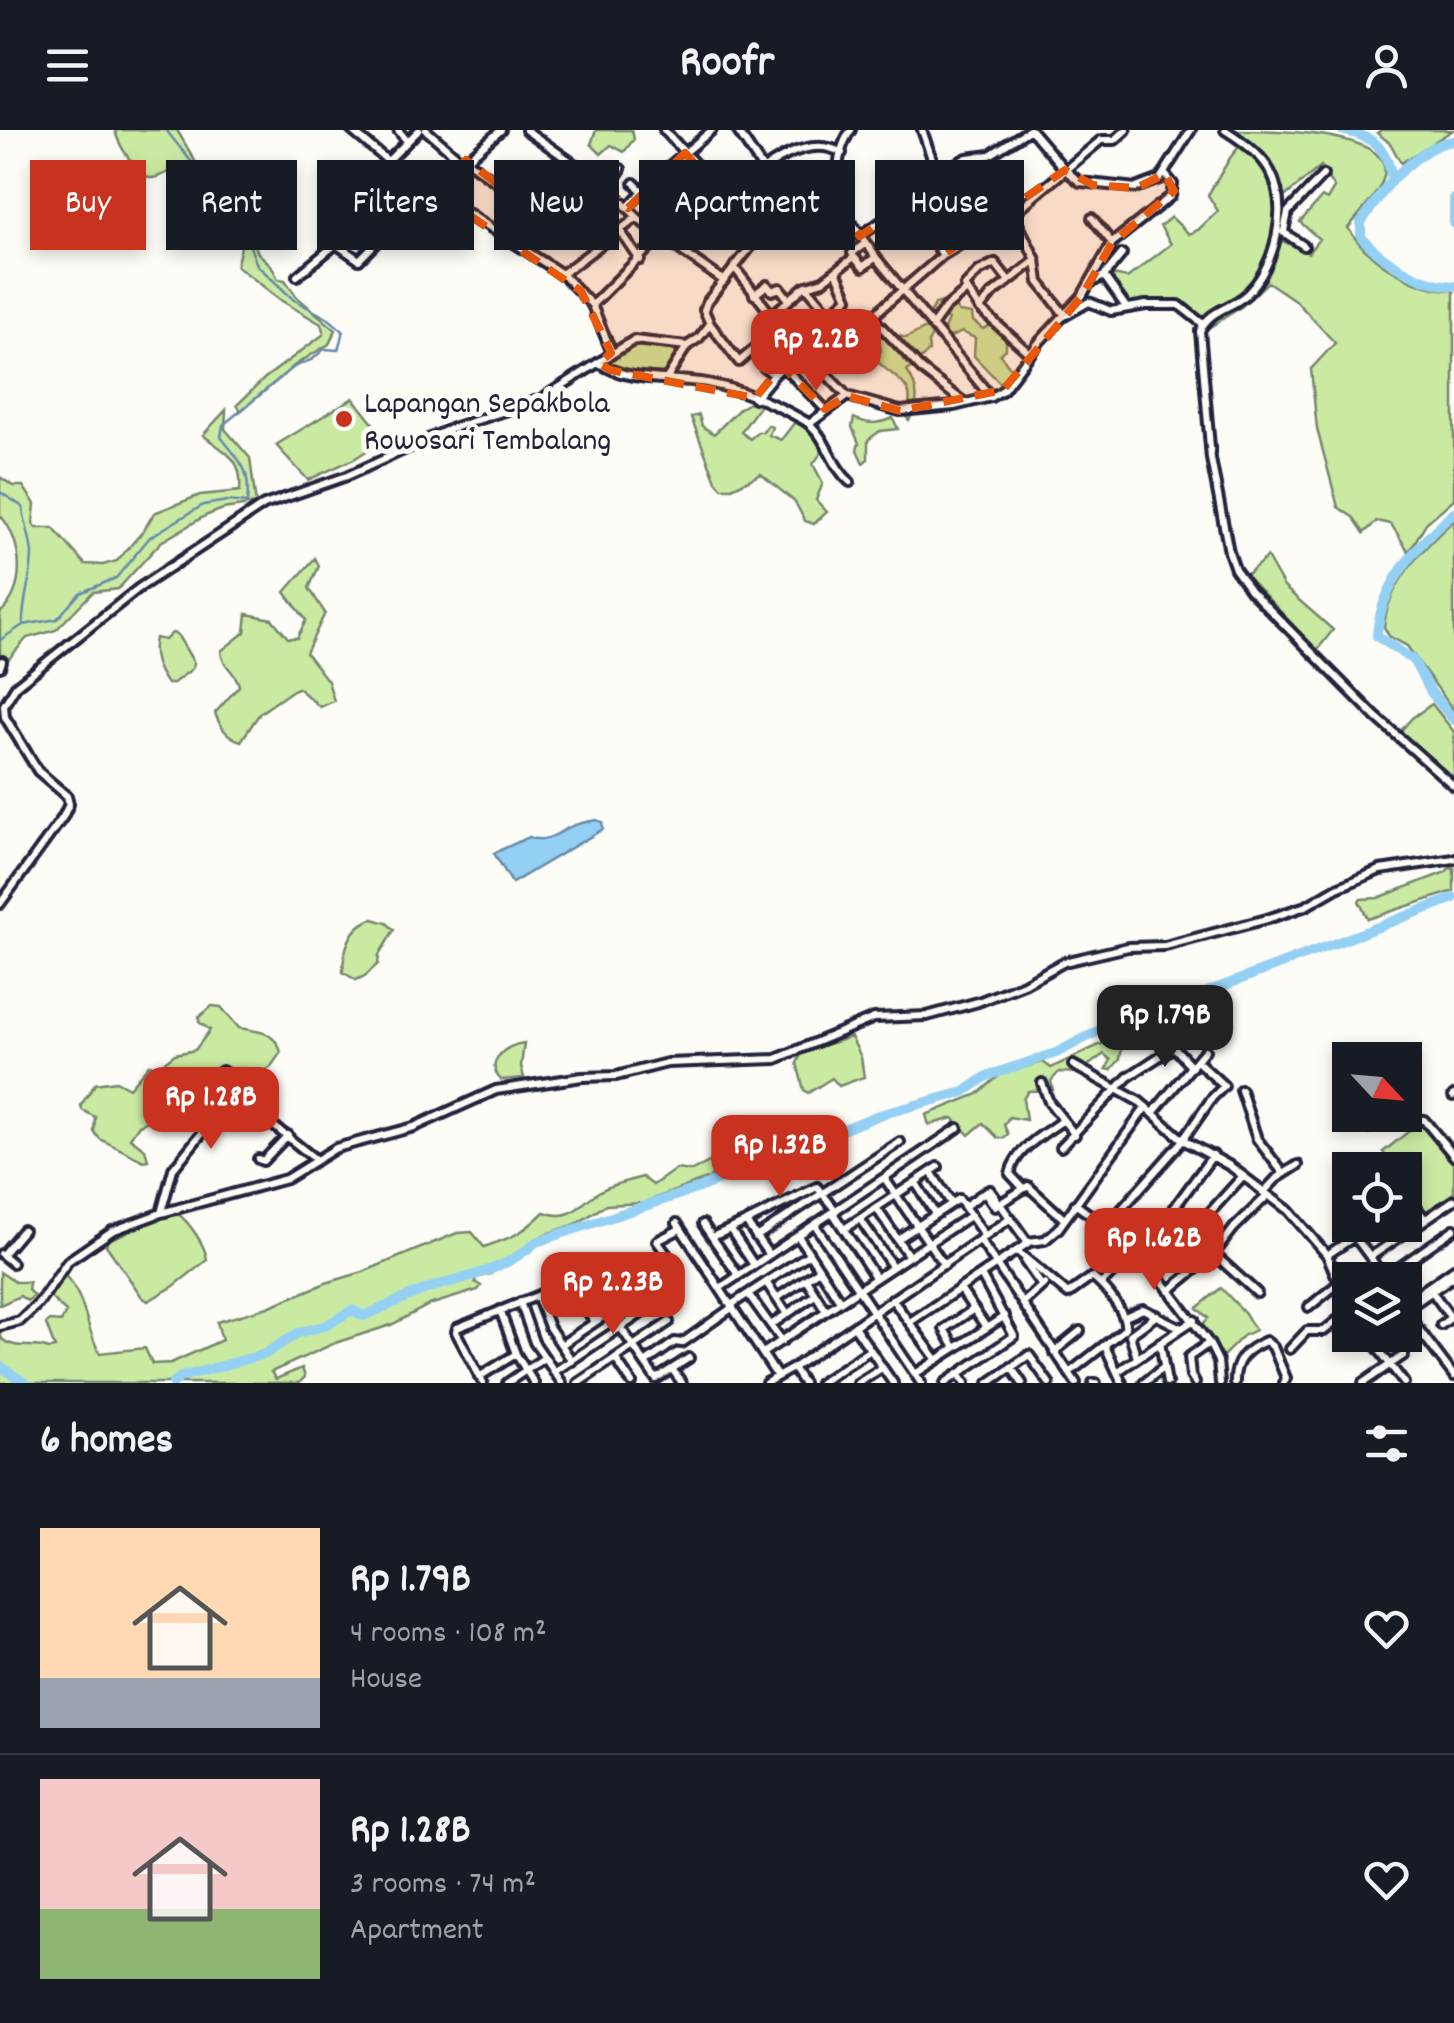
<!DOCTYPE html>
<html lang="en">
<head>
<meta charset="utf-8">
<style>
	:root { --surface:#171b24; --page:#20242c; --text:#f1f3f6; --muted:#9ea1a6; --line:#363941; --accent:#c8321e }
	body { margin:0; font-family:Dekko,sans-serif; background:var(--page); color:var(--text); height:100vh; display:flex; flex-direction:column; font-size:38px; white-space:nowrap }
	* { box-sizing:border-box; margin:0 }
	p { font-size:32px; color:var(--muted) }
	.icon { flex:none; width:55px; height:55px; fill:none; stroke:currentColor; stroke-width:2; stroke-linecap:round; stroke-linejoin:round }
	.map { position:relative; height:1253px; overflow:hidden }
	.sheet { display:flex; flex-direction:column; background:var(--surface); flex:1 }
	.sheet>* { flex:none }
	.guide { position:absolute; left:30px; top:30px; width:1395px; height:90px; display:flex; gap:20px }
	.needle { width:65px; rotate:116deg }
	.fabs { position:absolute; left:1332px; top:912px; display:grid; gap:20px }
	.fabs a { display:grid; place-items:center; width:90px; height:90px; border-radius:0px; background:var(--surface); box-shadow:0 5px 15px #0003; font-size:50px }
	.price { position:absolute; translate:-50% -85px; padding:0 22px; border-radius:20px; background:var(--accent); color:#fff; font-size:32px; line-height:65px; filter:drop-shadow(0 2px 5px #0008) }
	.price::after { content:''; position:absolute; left:50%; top:60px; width:30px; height:22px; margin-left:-15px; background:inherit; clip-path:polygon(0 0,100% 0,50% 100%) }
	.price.active { background:#222; color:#fff }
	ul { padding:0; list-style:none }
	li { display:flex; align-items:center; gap:30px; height:250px; padding:0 40px }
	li+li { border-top:2px solid var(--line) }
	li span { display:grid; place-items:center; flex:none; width:280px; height:200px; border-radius:0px; color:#555 }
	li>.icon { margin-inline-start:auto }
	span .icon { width:120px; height:120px; fill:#fffc; stroke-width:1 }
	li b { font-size:42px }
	h2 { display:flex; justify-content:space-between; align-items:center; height:120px; padding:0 40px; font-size:42px }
	.chip { padding:0 35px; border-radius:0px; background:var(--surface); box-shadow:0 5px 15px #0003; font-size:35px; line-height:90px }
	.chip.active { background:var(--accent); color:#fff }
	header { display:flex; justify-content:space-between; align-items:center; height:130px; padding:0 40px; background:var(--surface); font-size:45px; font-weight:800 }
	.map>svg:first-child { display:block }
	.green { fill:#caeaa2; stroke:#76866e; stroke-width:2.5; fill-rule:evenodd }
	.water { fill:#94d0f4; stroke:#668aaa; stroke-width:2.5 }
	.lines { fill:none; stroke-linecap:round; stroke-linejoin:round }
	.stream { stroke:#668aaa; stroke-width:2.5 }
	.river { stroke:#94d0f4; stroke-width:10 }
	.minor-casing { stroke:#22223b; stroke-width:14 }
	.minor { stroke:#fdfcf7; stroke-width:6 }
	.marked { fill:#e8590c; fill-opacity:0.2; stroke:#e8590c; stroke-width:8; stroke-dasharray:20 12; stroke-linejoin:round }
	.poi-dot { fill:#c8321e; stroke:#fdfcf7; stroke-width:4 }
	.labels { text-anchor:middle; stroke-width:10; stroke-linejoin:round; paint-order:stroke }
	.poi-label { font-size:32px; fill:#22223b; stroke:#fdfcf7; text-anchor:start }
</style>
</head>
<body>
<header><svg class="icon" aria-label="menu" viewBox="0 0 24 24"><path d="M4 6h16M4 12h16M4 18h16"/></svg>Roofr<svg class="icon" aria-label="person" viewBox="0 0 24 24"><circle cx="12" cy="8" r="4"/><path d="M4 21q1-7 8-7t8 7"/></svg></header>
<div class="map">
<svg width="1454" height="1253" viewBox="0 0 1454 1253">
	<rect width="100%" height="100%" fill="#fdfcf7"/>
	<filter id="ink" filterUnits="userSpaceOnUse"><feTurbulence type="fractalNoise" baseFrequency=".01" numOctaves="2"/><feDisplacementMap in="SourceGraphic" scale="20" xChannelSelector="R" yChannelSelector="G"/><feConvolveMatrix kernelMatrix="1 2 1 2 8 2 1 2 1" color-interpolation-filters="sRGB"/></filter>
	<g filter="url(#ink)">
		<path class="green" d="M115 0H177L202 43 245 92 258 123 271 135 278 149 285 150 297 167 336 200 329 214 295 235 241 281 237 275 265 248 324 204 321 194 282 171 237 136C237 128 242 119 241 112 239 91 193 46 174 40 168 42 156 49 150 48 136 45 117 12 115 0Z
			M596 0H632L634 9 624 22 611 15 601 24 591 14Z
			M1234 0C1266 0 1395 0 1384 46 1380 63 1359 84 1348 98 1368 131 1415 160 1454 160V369L1426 393 1409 422 1391 394 1377 391 1364 403 1354 388 1338 377 1317 299 1311 239 1335 213 1296 171 1268 152 1241 177 1207 199C1184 159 1161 179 1126 172L1110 147 1113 145 1127 148 1171 114 1160 96 1171 87 1189 104 1198 100 1218 81 1208 65 1230 28 1245 9ZM1321 36 1334 58 1327 70 1322 67 1300 92 1319 109 1308 123 1272 106 1275 75Z
			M1381 0H1453L1401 33 1390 13 1377 3Z
			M950 170 959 182 972 184 973 191 983 199 991 195 1006 211V219L1000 224 1012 240 1007 252H999L974 226 975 208 962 202 948 208 944 199 948 190 942 186 934 192 928 188 935 174Z
			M926 198 932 206 928 213 929 221 907 241C918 257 921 273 909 290L904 285C922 256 893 249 876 230L881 220 878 208 884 205 889 210 897 205 906 208Z
			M646 213 679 222 665 243 635 241 608 234 629 219Z
			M353 268 385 309 354 329 308 350 276 315Z
			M751 272 760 275 741 302 750 309 758 302H763L768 295 772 297 769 305 781 310 795 292 812 302 825 318 813 334 823 353 816 370 827 382 814 394 805 391 795 372 761 344 732 358H722L716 351 691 287 699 285 702 296 714 304 740 278Z
			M226 280 225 299 250 328 256 374 223 379 205 386 161 412 118 459 93 462 56 500 27 508 0 539V483C27 459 23 411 0 385V347L13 356H23L35 374 33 394 36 398H53L85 434 103 435 117 431 144 400 154 383 200 365 240 361C243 327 226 324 203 305Z
			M854 288C868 295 878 294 893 288L898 299 880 301 868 310V329L863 333 857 320 859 313 852 297Z
			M1454 390V581L1407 516 1389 506 1384 497C1387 454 1424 417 1454 390Z
			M1267 427 1284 457 1333 500 1317 520 1246 445Z
			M315 428 319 436 309 458 325 483 306 523 328 551 334 571 320 577 298 558 293 560 260 583 241 611C227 607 220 597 215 583L239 556C238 543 221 536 221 521L245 502 247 484 272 489 288 508H297L306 490 285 462Z
			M172 503 177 504 194 533 192 539 172 554H167C157 540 151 526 155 508L165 510Z
			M1432 574 1454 602V650L1398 604 1412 588Z
			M1449 738H1454V761L1368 789 1359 771 1361 769 1378 768 1446 742Z
			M373 789 387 793 394 800 379 825 378 834 365 846 356 850 343 842C343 820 350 795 373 789Z
			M1206 865H1211L1213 869 1186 883 1184 889 1189 904 1186 905 1175 896 1122 917 1120 929 1111 940 1106 939 1111 930 1104 924 1078 943 1059 942 1051 951 1053 960 1028 961 1023 969 1026 990 1009 987 1004 995 1008 1004 1004 1008H998L983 993 969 1005 953 988 929 995 926 985 978 964 1001 944 1043 932 1051 938 1122 904 1134 902C1158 878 1176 876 1206 865Z
			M212 876 221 877 239 898C258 901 275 901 281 922L270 938 261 942C244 936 229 937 212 943L210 947H185L163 984 139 995 130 1008 145 1019 148 1030 144 1031 100 1009 94 1002 95 987 82 980 81 975 95 954 116 951 129 958 149 935 158 937 175 924 195 920 210 900 199 892V887Z
			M851 907 861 927 864 947 839 956 832 948 808 963 804 960 797 933 802 922Z
			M524 913 521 936 524 948 501 950C484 932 505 915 524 913Z
			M1419 993 1454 1035V1063L1426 1081 1405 1051V1040H1397L1383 1022Z
			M711 1031H716L722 1039 714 1046 643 1073 606 1075 576 1094 544 1105 501 1133 491 1144 476 1148 475 1152 481 1156 478 1160 429 1175 391 1195 335 1213 271 1242 276 1249 302 1238 305 1247 299 1253H0V1203L2 1209C16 1221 33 1212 49 1219L55 1218 46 1194 49 1191 61 1192 66 1182 50 1167V1149L57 1139C87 1160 83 1195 100 1223L145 1218 152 1234 171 1233 222 1210 217 1192 268 1177 326 1153 363 1142 457 1103 472 1102 484 1117C513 1107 522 1104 544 1082 575 1093 580 1071 602 1060 614 1054 629 1051 642 1047L653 1055 676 1039 692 1041Z
			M178 1084C189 1092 206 1116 207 1130L174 1156 148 1171 142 1167 106 1115 108 1110 162 1087Z
			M0 1142 15 1152H29L28 1160 34 1166 27 1171 20 1166 0 1175Z
			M1221 1158 1245 1183 1255 1200 1243 1206 1221 1228 1200 1198 1208 1188 1197 1178Z"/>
		<path class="water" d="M596 690 602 692 603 699 512 753 494 723 529 707C546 714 556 704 570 697 578 693 588 692 596 690Z"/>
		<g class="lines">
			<path class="stream" d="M0 362 23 377C24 391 32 413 32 424 32 448 22 470 23 495L0 510
				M23 495 57 489 80 463 116 448 150 407 203 375 227 371 247 373C251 338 241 333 221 307L223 295 294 237 313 229 324 219 338 220 343 201 329 189 294 170 257 135 242 95 166 0"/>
			<path class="river" d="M1342 0C1374 7 1387 17 1392 49L1361 92V107C1382 131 1422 155 1454 156
				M1392 49C1412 33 1427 14 1454 11
				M1454 69V94
				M1454 383C1417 414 1380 456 1377 506L1413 530 1431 562 1454 590
				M0 1236 25 1253
				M173 1253 181 1247 265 1224 298 1203 327 1195 352 1180 363 1186C387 1177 412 1163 436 1156 471 1146 509 1138 536 1112L696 1059 879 985 964 962 987 946 1056 923 1129 885 1173 875 1454 768"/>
			<g class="minor-casing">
				<path id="minor" d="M351 0 388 31 562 144 592 175 612 223
					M398 0 407 11
					M426 0 463 32
					M526 0 608 58 645 95 724 151
					M664 0 760 105 766 89 741 57C766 36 807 3 842 23
					M737 0 763 39
					M922 0 939 49
					M1031 0 1065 40 1080 52 1136 58 1160 49 1191 0
					M1225 0C1241 10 1261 24 1270 41 1290 78 1275 136 1247 164 1231 179 1210 179 1200 201L1211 329 1229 422 1235 439 1250 460 1375 586 1454 656
					M466 30C493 51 521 67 546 91
					M388 31 419 0
					M634 53 643 62
					M608 59 621 39
					M432 60 501 0
					M906 75 943 125
					M840 77C836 52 836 21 851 0
					M627 78 655 48 712 0
					M1013 83 1036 130 1039 152 1064 184
					M1092 88 1112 113
					M648 98 694 68 712 51
					M619 99 640 130
					M1284 101 1288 82 1323 45
					M1283 102 1304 116
					M860 106 917 67 955 34 967 28 990 25 1029 0
					M336 114 330 107 343 91 374 114
					M523 118 546 91 593 49
					M854 127 852 123 866 113
					M734 137 777 192 847 266 900 281 954 276 991 267 1003 260 1040 211 1082 166 1112 113 1171 66 1173 54 1165 44
					M562 144 636 88
					M297 146 336 114 359 130 430 58
					M1104 146 1126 177
					M1090 153 1104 146 1122 124
					M806 156 830 184 848 168 836 141
					M754 165 767 155 772 161 780 158 789 170
					M592 175 660 107
					M841 175 862 199
					M980 179 965 156 979 141 995 133 1009 151
					M772 185 804 157 823 151 854 127 863 137 876 127
					M873 188 922 240 965 273
					M1061 188 1089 172 1111 181 1146 175H1179L1203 194
					M710 194 739 232 781 196
					M932 196 945 178 967 160
					M804 218 824 199
					M1030 224 980 179 991 165 1036 130
					M599 233C629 254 676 246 712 254 743 260 777 275 805 291 827 305 830 335 850 352
					M822 238 883 177 943 125 1019 79 1101 10H1115L1126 0
					M774 245 783 236 825 279
					M667 248 687 216
					M755 268 774 245 764 237V233L790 205
					M809 294 847 266
					M0 537 2 531
					M0 774 63 687 69 674 67 666 38 641 5 587 4 575 16 556 139 458 264 375 347 346 450 299 541 269 634 210 687 216 699 208 710 194 704 180 707 172 760 105 773 98H791L811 86 840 77 878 130 991 267
					M1073 935 1140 972 1183 1010 1230 1036 1288 1080 1327 1125 1350 1178
					M156 942 193 963 222 941 242 953 173 1039 161 1083
					M1340 948 1350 967
					M1042 953 1049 972 1075 1005
					M1241 960 1257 1009 1283 1043
					M1453 966 1454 965
					M1153 983 1205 920
					M1405 983 1411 989 1424 990 1454 1026
					M217 987 232 995 249 980H254L315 1029
					M1367 998 1382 985
					M1061 1017 1128 947 1174 917 1192 937
					M258 1029 263 1031 288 1005
					M931 1042 951 1073
					M885 1049 944 1135
					M916 1053 935 1084
					M1023 1058 1010 1044C1015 1019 1044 1004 1063 990
					M985 1062 995 1077 1001 1073
					M1263 1063 1276 1049 1298 1035
					M1405 1072 1411 1071 1425 1089
					M1001 1073 1028 1056 1064 1089
					M1075 1074 1125 1110 1150 1135 1209 1213 1218 1231 1220 1253
					M965 1076 985 1062
					M877 1079 908 1125
					M833 1083 875 1147
					M860 1089 892 1136
					M746 1092 817 1057 836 1081
					M677 1093 777 1246
					M703 1094 738 1145
					M815 1095 921 1253
					M1106 1097 1183 1010 1212 968 1224 956 1197 931
					M730 1099 754 1135
					M844 1099 938 1037
					M798 1106 840 1171
					M712 1107 746 1092 769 1125
					M756 1107 900 1012
					M1355 1107 1370 1127
					M898 1109 959 1069 985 1106
					M980 1110 1076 1253
					M1028 1112 1045 1110 1058 1099 1146 977
					M1017 1121 1068 1164 1092 1147C1105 1157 1128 1184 1125 1199L1069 1243
					M665 1122 657 1111 680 1099
					M1 1124 12 1133
					M1214 1124 1257 1163
					M2 1125 23 1100
					M1327 1125 1372 1095
					M1025 1132 1042 1156
					M1150 1135 1194 1100 1242 1047
					M605 1139 635 1187
					M1384 1148 1454 1099
					M806 1149 826 1181
					M1385 1150 1370 1127 1454 1070
					M766 1152 787 1184
					M1101 1154 1164 1092 1213 1025
					M616 1155 665 1122 679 1142
					M720 1158 958 998
					M960 1159 986 1197
					M1431 1160 1451 1188
					M1169 1161 1214 1124 1234 1098 1267 1066
					M749 1165 782 1211
					M537 1166 585 1146 656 1249 689 1228
					M777 1168 819 1140
					M892 1169 937 1230
					M520 1172 534 1212 562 1253
					M1024 1172 1044 1154
					M1405 1173 1454 1139
					M731 1175 809 1124
					M1309 1177 1340 1152
					M500 1180 516 1224 534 1253
					M1405 1180 1454 1146
					M1405 1181 1454 1246
					M544 1182 578 1168 595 1192
					M1125 1187 1143 1179 1181 1198
					M910 1192 1028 1113 990 1060 985 1062
					M771 1195 815 1165
					M1441 1195 1453 1186
					M0 1196 20 1191 39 1173 68 1131 112 1101 161 1083 286 1049 336 1018 414 997 496 960 582 947 616 946 667 933 776 929 874 888 927 886 978 872 1024 854 1064 832 1128 817 1165 816 1267 789 1306 776 1337 758 1380 740 1454 729
					M854 1196 893 1253
					M1368 1205 1404 1253
					M1160 1212 1167 1253
					M561 1215 610 1182
					M1105 1216 1122 1253
					M955 1218 944 1199 974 1179
					M1290 1219 1307 1201H1324L1350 1180
					M1381 1221 1386 1205
					M1054 1222 1080 1201
					M763 1223 971 1085
					M615 1228 632 1253
					M1137 1228 1130 1205 1157 1185
					M645 1233 675 1212 682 1213 733 1177
					M1011 1237 1022 1253
					M793 1238 803 1253
					M672 1239 682 1253
					M554 1242 654 1175 644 1160 661 1147 649 1132
					M1117 1242 1194 1190
					M915 1244 1005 1186
					M959 1244 965 1253
					M479 1247 516 1224
					M483 1253 456 1202 457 1198 537 1166 549 1197 572 1231
					M507 1253 544 1228
					M578 1253 669 1192
					M766 1253 793 1238 1011 1088
					M820 1253 870 1220
					M858 1253 882 1238
					M945 1253 1014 1206 981 1145
					M989 1253 1029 1225 1049 1253
					M1093 1253H1096
					M1144 1253 1164 1237
					M1195 1253 1191 1246 1189 1227 1209 1213
					M1235 1253C1234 1231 1246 1219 1266 1211L1273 1217 1286 1248 1284 1253
					M1363 1253 1404 1225"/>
			</g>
			<use href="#minor" class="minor"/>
		</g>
	</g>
	<path class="marked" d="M685 23 757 103 840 77 860 106 906 75 943 125 1065 40 1093 55 1136 58 1165 44 1174 61 1112 113 1082 166 1003 260 900 281 847 266 825 279 782 236 755 268 610 240 599 233 611 223 581 161 432 60 466 30 546 91 594 48 628 78Z"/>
	<circle class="poi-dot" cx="344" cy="289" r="10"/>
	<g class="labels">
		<g class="poi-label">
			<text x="364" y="282">Lapangan Sepakbola<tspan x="364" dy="37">Rowosari Tembalang</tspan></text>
		</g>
	</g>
</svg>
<div class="fabs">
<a><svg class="needle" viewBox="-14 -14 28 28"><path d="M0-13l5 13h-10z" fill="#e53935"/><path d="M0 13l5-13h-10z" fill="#9ea1a6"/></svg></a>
<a><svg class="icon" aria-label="locate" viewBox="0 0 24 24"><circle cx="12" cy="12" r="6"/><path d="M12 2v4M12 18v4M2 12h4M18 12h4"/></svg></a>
<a><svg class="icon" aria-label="layers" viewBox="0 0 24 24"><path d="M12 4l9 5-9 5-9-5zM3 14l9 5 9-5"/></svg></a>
</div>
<b class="price" style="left:816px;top:264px">Rp 2.2B</b>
<b class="price active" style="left:1165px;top:940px">Rp 1.79B</b>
<b class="price" style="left:211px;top:1022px">Rp 1.28B</b>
<b class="price" style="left:780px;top:1070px">Rp 1.32B</b>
<b class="price" style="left:1154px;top:1163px">Rp 1.62B</b>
<b class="price" style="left:613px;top:1207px">Rp 2.23B</b>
<div class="guide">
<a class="chip active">Buy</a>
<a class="chip">Rent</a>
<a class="chip">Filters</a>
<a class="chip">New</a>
<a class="chip">Apartment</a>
<a class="chip">House</a>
</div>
</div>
<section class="sheet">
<h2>6 homes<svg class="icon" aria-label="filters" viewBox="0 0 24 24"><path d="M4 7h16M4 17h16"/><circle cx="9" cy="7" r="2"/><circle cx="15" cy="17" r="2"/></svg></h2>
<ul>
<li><span style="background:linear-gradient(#ffd9b3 75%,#9aa5b1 0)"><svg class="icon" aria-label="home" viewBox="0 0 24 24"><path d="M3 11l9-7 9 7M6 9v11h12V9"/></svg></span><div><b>Rp 1.79B</b><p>4 rooms · 108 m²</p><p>House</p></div><svg class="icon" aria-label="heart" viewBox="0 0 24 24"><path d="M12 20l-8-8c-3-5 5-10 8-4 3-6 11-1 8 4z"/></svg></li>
<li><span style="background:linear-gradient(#f6c9c9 65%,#8fb573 0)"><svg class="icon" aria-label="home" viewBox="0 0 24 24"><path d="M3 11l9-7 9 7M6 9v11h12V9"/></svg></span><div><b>Rp 1.28B</b><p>3 rooms · 74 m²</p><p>Apartment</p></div><svg class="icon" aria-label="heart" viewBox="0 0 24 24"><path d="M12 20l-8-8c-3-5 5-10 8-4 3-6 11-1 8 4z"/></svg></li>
</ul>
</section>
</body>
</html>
